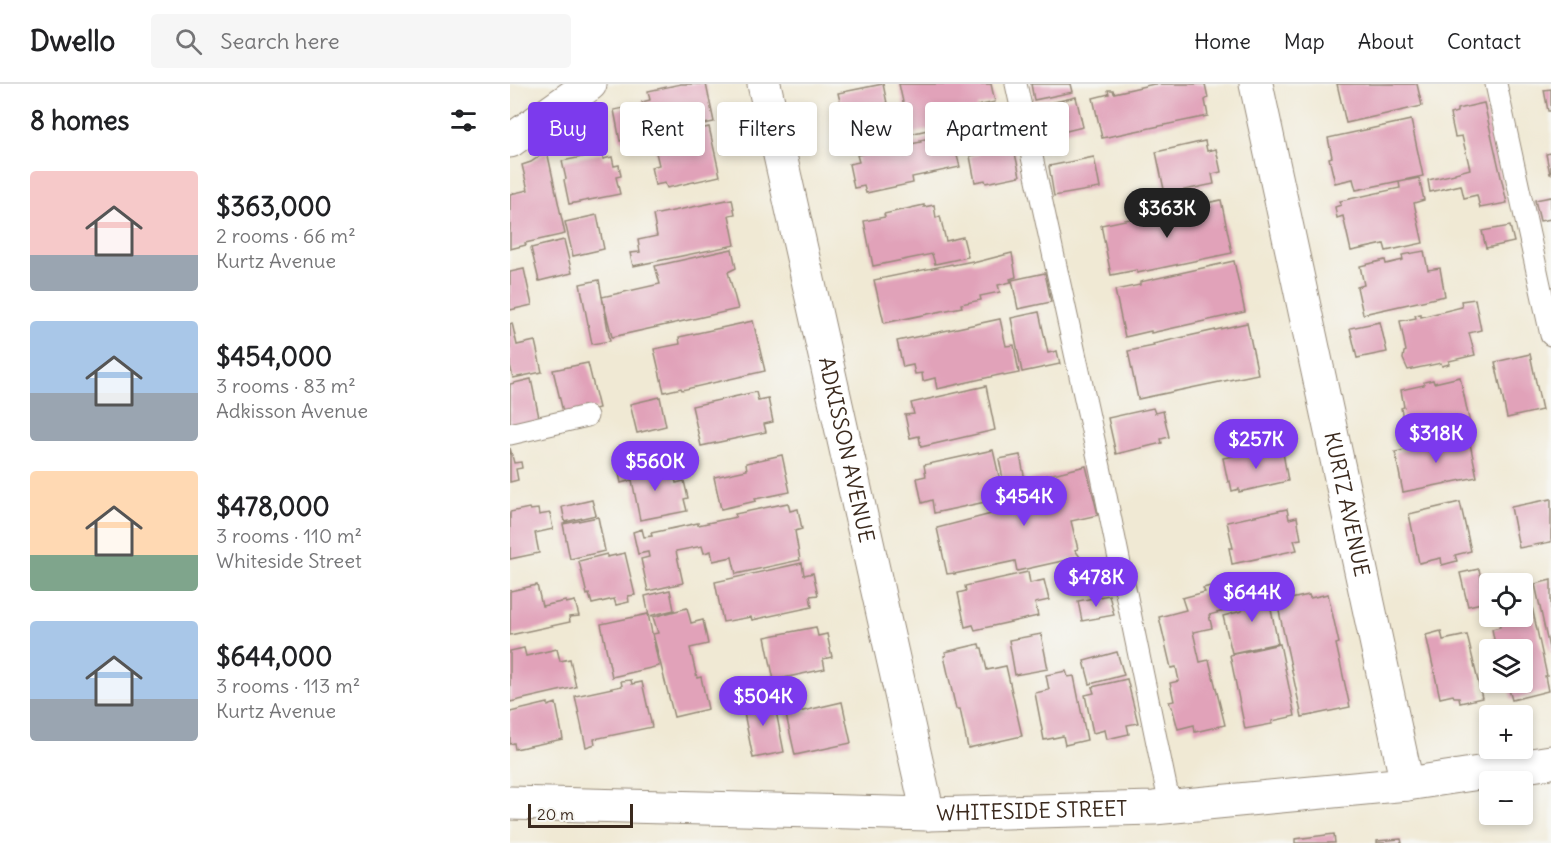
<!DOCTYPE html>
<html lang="en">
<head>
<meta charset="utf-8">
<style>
	:root { --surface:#fff; --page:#f6f6f6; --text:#202124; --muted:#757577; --line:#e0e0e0; --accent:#7c3aed }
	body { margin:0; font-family:Delius,sans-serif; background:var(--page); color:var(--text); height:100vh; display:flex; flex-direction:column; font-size:22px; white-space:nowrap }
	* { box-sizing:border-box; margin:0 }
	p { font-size:20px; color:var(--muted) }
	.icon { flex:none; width:33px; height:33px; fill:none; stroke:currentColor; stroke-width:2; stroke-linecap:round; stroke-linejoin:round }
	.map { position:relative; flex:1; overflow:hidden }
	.details { display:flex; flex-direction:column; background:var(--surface); width:510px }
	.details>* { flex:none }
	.guide { position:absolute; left:18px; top:18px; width:570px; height:54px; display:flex; gap:12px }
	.fabs { position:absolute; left:969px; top:489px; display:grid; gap:12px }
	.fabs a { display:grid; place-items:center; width:54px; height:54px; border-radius:6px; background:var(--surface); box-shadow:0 3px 9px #0003; font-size:30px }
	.scale { position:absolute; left:18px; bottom:15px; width:105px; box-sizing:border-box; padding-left:6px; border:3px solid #3b2a1e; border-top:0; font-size:16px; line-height:21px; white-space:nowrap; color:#3b2a1e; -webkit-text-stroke:4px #f6f6f2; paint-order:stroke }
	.price { position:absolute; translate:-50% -51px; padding:0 14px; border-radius:21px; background:var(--accent); color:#fff; font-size:20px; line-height:39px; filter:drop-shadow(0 2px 3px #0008) }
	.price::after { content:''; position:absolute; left:50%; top:36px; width:18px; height:14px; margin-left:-9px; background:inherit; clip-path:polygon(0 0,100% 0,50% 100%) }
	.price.current { background:#222; color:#fff }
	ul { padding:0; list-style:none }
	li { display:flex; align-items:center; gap:18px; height:150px; padding:0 30px }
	li span { display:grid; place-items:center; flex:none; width:168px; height:120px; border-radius:6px; color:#555 }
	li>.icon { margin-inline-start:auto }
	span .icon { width:72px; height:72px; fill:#fffc; stroke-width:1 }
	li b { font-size:26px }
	h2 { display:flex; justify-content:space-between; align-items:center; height:72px; padding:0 30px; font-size:26px }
	.tag { padding:0 21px; border-radius:6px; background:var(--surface); box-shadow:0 3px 9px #0003; font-size:21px; line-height:54px }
	.tag.current { background:var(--accent); color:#fff }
	header { display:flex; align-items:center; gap:36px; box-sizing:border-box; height:84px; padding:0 30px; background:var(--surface); border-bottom:2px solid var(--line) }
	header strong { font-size:28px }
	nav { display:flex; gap:33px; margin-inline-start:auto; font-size:21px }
	.search { width:420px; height:54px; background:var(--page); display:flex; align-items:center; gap:15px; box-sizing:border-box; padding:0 21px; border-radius:6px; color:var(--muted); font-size:22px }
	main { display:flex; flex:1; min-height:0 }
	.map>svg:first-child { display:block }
	.building { fill:#e1a2b9 }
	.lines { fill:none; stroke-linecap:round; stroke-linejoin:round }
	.service-casing { stroke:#968a79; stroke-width:23 }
	.minor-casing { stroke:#968a79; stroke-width:35 }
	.tertiary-casing { stroke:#968a79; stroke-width:35 }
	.service { stroke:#fff; stroke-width:21 }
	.minor { stroke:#fff; stroke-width:33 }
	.tertiary { stroke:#fff; stroke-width:33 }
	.labels { text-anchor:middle; stroke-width:5; stroke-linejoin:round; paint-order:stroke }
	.street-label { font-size:21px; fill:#3b2a1e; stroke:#f6f6f2 }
</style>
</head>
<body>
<header>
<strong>Dwello</strong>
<div class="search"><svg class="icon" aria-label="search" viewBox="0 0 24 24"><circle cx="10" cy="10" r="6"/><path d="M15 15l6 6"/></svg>Search here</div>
<nav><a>Home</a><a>Map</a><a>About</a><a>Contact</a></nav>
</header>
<main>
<section class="details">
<h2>8 homes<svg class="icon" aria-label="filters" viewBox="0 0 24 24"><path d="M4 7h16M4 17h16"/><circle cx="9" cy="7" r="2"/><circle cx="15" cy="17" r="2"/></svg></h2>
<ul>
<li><span style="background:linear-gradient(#f6c9c9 70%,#9aa5b1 0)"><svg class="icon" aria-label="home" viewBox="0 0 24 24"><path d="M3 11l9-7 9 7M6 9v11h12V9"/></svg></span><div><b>$363,000</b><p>2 rooms · 66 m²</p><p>Kurtz Avenue</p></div></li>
<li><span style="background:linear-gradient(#a9c7e8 60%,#9aa5b1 0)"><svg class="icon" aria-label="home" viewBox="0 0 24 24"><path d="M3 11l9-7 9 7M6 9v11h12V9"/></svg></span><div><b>$454,000</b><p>3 rooms · 83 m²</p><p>Adkisson Avenue</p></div></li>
<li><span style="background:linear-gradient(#ffd9b3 70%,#7fa58c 0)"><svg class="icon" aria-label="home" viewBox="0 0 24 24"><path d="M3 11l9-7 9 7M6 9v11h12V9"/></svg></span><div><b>$478,000</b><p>3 rooms · 110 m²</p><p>Whiteside Street</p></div></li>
<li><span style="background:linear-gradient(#a9c7e8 65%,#9aa5b1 0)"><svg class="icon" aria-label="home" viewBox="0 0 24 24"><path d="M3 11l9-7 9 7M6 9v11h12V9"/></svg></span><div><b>$644,000</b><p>3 rooms · 113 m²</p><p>Kurtz Avenue</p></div></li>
</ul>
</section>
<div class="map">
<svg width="1041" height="759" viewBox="0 0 1041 759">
	<rect width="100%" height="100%" fill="#f6f6f2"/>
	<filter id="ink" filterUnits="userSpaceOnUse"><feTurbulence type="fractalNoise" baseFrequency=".0167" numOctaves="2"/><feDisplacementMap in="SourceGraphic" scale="12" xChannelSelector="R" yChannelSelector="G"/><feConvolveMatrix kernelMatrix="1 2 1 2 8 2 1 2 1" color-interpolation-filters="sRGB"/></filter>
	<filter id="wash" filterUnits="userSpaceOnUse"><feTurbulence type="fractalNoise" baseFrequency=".008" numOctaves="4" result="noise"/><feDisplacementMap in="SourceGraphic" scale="24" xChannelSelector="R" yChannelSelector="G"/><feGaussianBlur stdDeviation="1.35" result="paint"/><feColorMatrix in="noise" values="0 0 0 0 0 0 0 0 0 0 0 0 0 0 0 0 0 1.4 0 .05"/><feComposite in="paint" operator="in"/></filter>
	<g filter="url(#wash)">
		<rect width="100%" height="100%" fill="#f0e9d4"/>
		<g id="blocks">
			<path class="building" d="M171 0H196L204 38 110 57 104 26 133 20 132 18 140 16 138 7Z
				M373 0 378 24 334 34 328 9Z
				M389 0H481L485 18 467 22 469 31 456 34V37L400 50Z
				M521 0H561L563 8 524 16Z
				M644 0H695L698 14 695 16 698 32 592 54 583 14 599 10 598 6H603L604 9Z
				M827 0H907L912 22 836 39Z
				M1041 5V27H1038L1034 6Z
				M566 13 573 43 540 51 532 21Z
				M974 19 997 119 970 124 967 111 954 114 951 101 920 108 918 96 945 90V89L960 85 952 52 945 53 940 30 947 28V25Z
				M384 24 391 55 341 67 339 59 332 61 328 46 336 44 334 36Z
				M901 36 913 92 846 106 843 95 825 99 819 74 822 73 818 54Z
				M91 41 94 58 76 62 72 45Z
				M199 43 210 92 157 104 155 99 145 101 141 83 149 81 143 56Z
				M461 46 465 64 446 68 450 83 402 93 403 99 356 109 354 102 344 104 339 80 349 78 347 71 411 58 410 56Z
				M501 51 510 92 476 99 475 96 465 98 460 72 469 70 467 58Z
				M695 57 697 67 706 65 711 88 702 90 704 100 655 110 646 68Z
				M37 67 55 150 15 159 16 161 0 165V110L18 106 12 81 21 78Z
				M92 69 93 75 102 73 104 82 109 81 111 92 106 93 110 110 59 120 54 96 56 95 52 77Z
				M1041 69V90H1040L1036 70Z
				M584 73 590 104 544 112 539 82Z
				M909 94 914 116 904 119 913 159 876 167 874 160 841 167 833 132 827 134 825 123 831 121 830 117 890 104 889 98Z
				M1041 113V135L1030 137 1025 116Z
				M222 115 225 130 219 131 225 161 123 182 120 169 130 168 128 156 147 152 143 131Z
				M711 116 722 169 627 189V186L601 191 591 141Z
				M414 121V123L424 121 426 134 430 132 436 157 453 153 458 173 425 180 422 170 363 182 354 137 375 133 374 130Z
				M87 131 94 165 63 172 55 138Z
				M1000 142 1004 158 976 164 972 147Z
				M54 156 62 189 29 197 21 164Z
				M222 165 226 184 218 188 228 225 102 253 92 213 150 200 145 182Z
				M914 167 918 186 930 184 935 212 853 230 847 203 854 201 850 182 875 176 876 180 893 176 892 171Z
				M502 169 506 193 500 195 501 198 488 201 490 208 470 212 471 216 451 220 452 223 374 239 364 196 442 180 443 181 463 177V179Z
				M724 177 735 228 641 249V247L615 253 605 206 630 201V198Z
				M14 185 22 221 0 226V188Z
				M535 189 541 218 508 225 502 196Z
				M89 196 100 257 82 260 70 200Z
				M965 215 971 246 959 249 965 271 939 277V280L932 282 931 279 898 286 893 275 894 268 896 267 890 237 906 234 905 231 911 230V233L952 223 951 217Z
				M529 228 538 269 547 267 550 280 512 288 501 234Z
				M490 235 496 262 504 261 509 289 494 292 493 290 427 305 425 294 413 297 412 289 405 290 403 281 393 283 387 257Z
				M243 237 255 287 172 306 171 304 154 308 144 265 170 260 169 253Z
				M870 238 877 268 847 274 840 244Z
				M2 239 7 261 25 257 32 288 3 294 0 281V240Z
				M737 239 748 290 628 315 618 267 644 262 643 260Z
				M1020 270 1032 326 997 334 985 278Z
				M78 279 89 324 54 332 43 286Z
				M950 293 960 340 901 353 899 345 895 346 891 324 894 323 891 306 914 301V298L923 296 924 299Z
				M21 295 30 338 0 345V300Z
				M476 302 485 346 411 363 409 352 400 354 395 331 404 330 401 319Z
				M246 308 248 316 258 314 263 338 254 340 256 348 191 362 182 322Z
				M150 313 156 342 127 349 120 320Z
				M643 324 645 329 653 327 659 353 651 355 652 359 606 370 598 334Z
				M958 350 967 393 893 408 885 368 940 357V354Z
				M772 363 778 397 729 408V405L722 407 720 397 718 398 713 374Z
				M0 364 4 379 11 378 12 384 6 385 8 396 0 398Z
				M483 366 494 414 424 429 422 416 412 419 407 394 416 392 414 381Z
				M272 371 280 408 245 415 246 417 211 425 204 393 237 386 236 379Z
				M510 371 515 396 494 400 489 375Z
				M135 379 138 391 163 386 166 399 174 397 178 414 174 415 177 427 130 436 122 396 111 399 108 385Z
				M576 382 588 431 561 437 568 465 565 466 570 473 507 487 505 477 444 490V489L437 490 427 444 493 427 494 430 504 428V424L519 420 514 397Z
				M1041 415V458L1009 464 1001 423Z
				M82 416 86 431 55 438 52 423Z
				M950 418 961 467 945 471 947 477 932 481 931 474 909 479 899 430Z
				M278 419 280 427 288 425 292 445 285 447 290 476 226 490 222 473 203 477 201 467 194 469 192 462 166 467 173 499 138 507 131 475 139 473 138 468 128 470 123 448 132 445 134 453 142 452 141 449 188 439V441L226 433 225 430Z
				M19 424 20 426 28 425 29 431 40 429 43 445 25 449 29 469 0 475V428Z
				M777 425 779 435 787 433 791 455 784 456 787 466 722 480 719 464H723L717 438Z
				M88 433 95 467 60 475 53 440Z
				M115 469 125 511 118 512 119 518 106 521 104 515 82 520 79 510 77 511 69 477 97 470V473Z
				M292 479 294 491 303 489 308 511 300 512 302 523 242 536 241 533 213 538 205 498Z
				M969 485 976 518 958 522 950 489Z
				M518 488 520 499 534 496 539 516 525 519 528 532 465 546 463 541 455 543 448 509 456 507 455 502Z
				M1041 496V569H1040L1025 500Z
				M712 499 718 526 699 531 702 544 683 548 690 578 699 576 715 641 685 648 684 641 668 645 662 623H661L659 618 664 617 660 599 669 597 666 583 661 584 649 533 676 526 672 514 695 508 693 504Z
				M1017 500 1037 592H1035L1038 607 1002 616 998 602H995L994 598H1012V566H986L982 545 990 543 988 532H1012V501Z
				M27 501 32 522 56 517V519L65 517 69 532 59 533 60 538 0 551V507Z
				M756 502 768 559 722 569 713 532 732 527 731 519 737 518 734 507Z
				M160 506 164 526 139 532 135 512Z
				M818 510 829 559 826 560 840 623 792 633 767 518 799 511 800 514Z
				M599 511 604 531 572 537 568 517Z
				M177 524 181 539 193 536 198 560 180 564 187 594 191 593 198 625 164 633 143 550 148 549 143 533Z
				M138 530 149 582 102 593 91 540Z
				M306 543 308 552 317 550 322 573 313 575 315 585 264 596 255 553Z
				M931 547 933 556 957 551 972 614 950 619 949 613H944L943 611 930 614 916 551Z
				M531 550 538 585 505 591 499 556Z
				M469 560 470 564H472L477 586 496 582 512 652 458 664 450 625H446L434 572 436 571 435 568Z
				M770 560 785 632 762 637V640L735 645 720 571Z
				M14 564 16 572 47 565 50 577 60 575 66 603 0 618V567Z
				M607 568 614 591 580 600 574 577Z
				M556 587 558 593 564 592 577 656 555 661 553 652 534 656 525 609 539 606 536 591Z
				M617 595 628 639 617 641 619 650 597 655 595 646 583 649 575 611 584 609 582 603Z
				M121 596 122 600 132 598 142 643 84 655 85 660 76 663 65 612 112 602 111 597Z
				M263 612 274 668 243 674 232 619Z
				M332 618 341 659 285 671 276 631Z
				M38 619V622L46 619 53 655 5 665 4 659 0 660V628Z
				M824 750 825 759H785V755Z
				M891 755 892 759H867V757Z"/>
		</g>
	</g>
	<g filter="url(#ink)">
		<use href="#blocks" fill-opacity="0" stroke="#968a79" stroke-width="1.5"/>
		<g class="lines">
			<g class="service-casing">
				<path id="service" d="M506 0 590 383 660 722
					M986 0 1041 251
					M0 350 77 332"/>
			</g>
			<g class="minor-casing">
				<g id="minor">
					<path id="s1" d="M254 0 418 730"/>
					<path id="s2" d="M746 0 897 700"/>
					<path d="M0 57 80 0"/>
				</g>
			</g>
			<g class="tertiary-casing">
				<g id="tertiary">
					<path id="s3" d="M0 719 418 730 644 724 897 700 1041 678"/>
				</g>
			</g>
			<use href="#service" class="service"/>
			<use href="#minor" class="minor"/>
			<use href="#tertiary" class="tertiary"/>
		</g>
	</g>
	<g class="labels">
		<g class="street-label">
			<text dy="7" stroke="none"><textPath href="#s1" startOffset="375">ADKISSON AVENUE</textPath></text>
			<text dy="7" stroke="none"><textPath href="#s2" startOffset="430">KURTZ AVENUE</textPath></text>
			<text dy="7" stroke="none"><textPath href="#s3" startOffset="522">WHITESIDE STREET</textPath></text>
		</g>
	</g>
</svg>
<div class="fabs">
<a><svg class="icon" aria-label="locate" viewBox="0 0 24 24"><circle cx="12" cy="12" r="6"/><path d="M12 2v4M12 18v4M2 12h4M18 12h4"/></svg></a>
<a><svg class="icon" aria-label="layers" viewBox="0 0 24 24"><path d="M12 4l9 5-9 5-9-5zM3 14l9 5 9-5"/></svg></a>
<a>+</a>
<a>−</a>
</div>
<div class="scale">20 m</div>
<b class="price current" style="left:657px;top:155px">$363K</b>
<b class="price" style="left:926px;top:380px">$318K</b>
<b class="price" style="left:746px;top:386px">$257K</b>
<b class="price" style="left:145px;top:408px">$560K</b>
<b class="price" style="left:514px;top:443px">$454K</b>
<b class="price" style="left:586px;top:524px">$478K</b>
<b class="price" style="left:742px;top:539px">$644K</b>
<b class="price" style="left:253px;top:643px">$504K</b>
<div class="guide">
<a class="tag current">Buy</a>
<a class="tag">Rent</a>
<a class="tag">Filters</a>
<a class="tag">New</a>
<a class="tag">Apartment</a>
</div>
</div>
</main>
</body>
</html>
